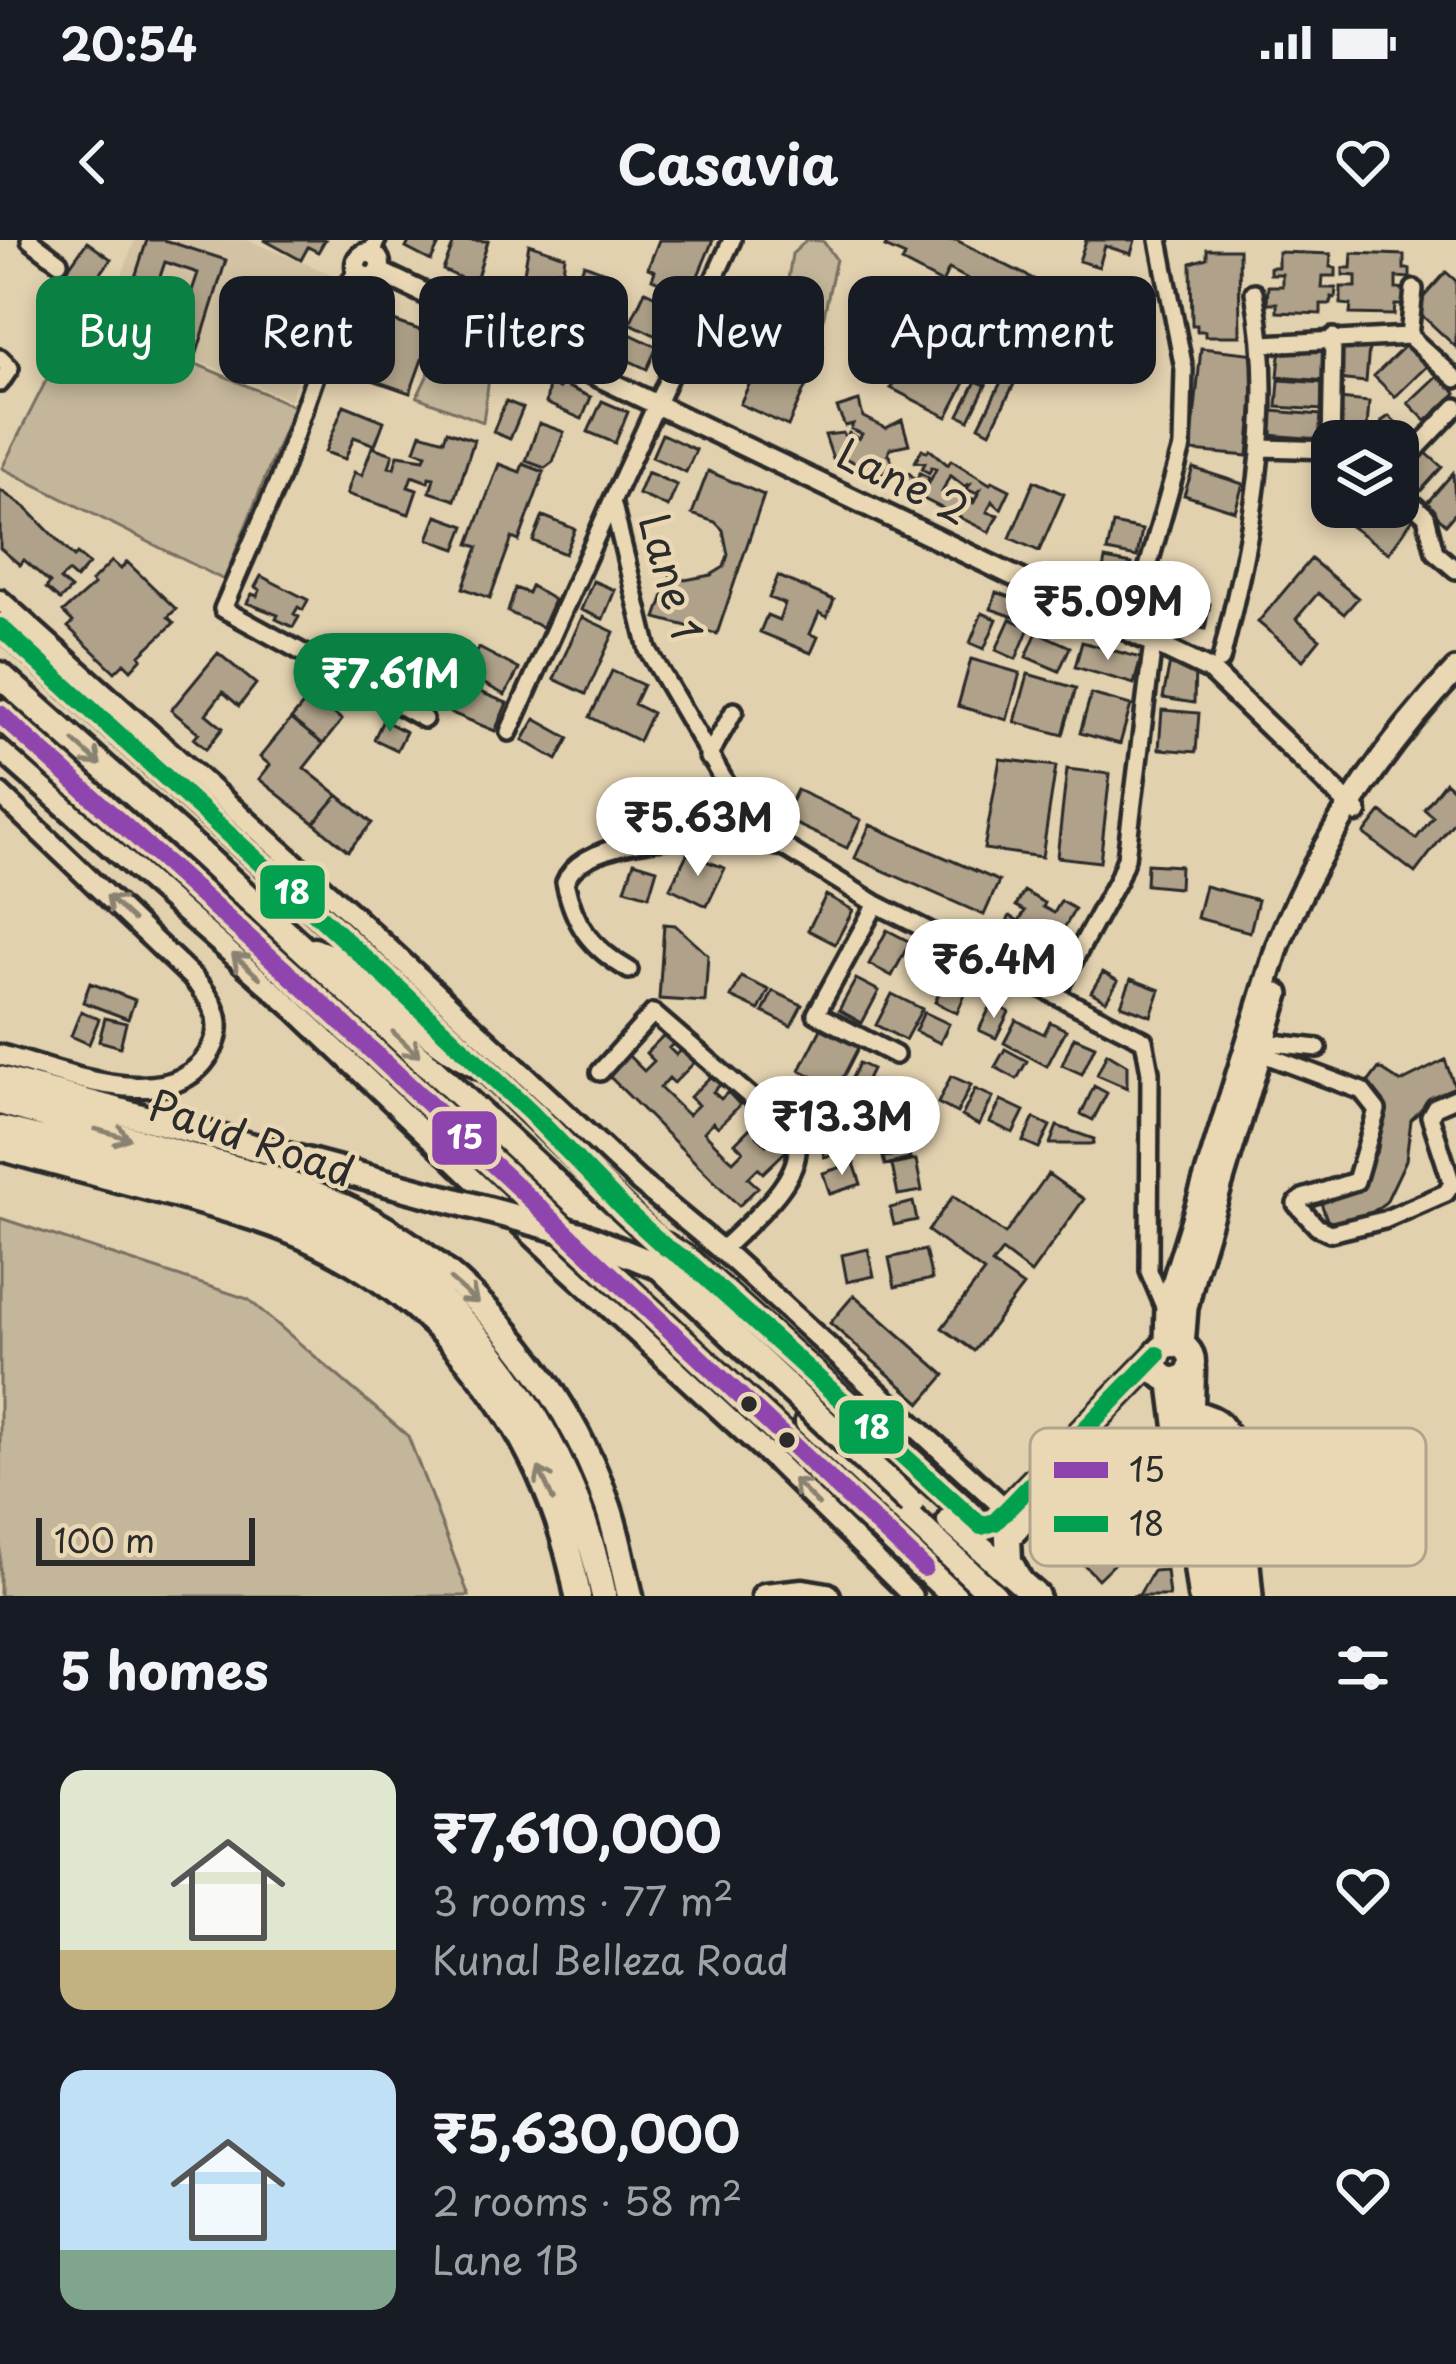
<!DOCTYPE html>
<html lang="en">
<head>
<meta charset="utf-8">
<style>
	:root { --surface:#171b24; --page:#242831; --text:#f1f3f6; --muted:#9ea1a6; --accent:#0b8043 }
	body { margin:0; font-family:"Playpen Sans",sans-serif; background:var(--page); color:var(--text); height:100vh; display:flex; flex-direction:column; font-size:45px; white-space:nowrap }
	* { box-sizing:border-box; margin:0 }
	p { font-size:39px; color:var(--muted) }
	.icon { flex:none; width:66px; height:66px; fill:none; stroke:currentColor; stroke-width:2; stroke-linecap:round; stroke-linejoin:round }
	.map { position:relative; height:1356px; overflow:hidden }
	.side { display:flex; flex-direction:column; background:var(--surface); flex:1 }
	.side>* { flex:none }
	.hud { position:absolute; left:36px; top:36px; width:1386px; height:108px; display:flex; gap:24px }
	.fabs { position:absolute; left:1311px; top:180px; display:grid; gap:24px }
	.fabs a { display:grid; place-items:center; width:108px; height:108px; border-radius:24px; background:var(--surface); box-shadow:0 6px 18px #0003; font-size:60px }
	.scale { position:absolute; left:36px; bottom:30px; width:219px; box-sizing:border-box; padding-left:12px; border:6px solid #2b2b2b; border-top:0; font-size:33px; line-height:42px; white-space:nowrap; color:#2b2b2b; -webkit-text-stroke:9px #ead8b5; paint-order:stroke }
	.price { position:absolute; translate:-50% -102px; padding:0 27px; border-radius:42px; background:#fff; color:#222; font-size:39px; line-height:78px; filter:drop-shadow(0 3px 6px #0008) }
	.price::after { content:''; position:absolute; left:50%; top:72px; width:36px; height:27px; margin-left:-18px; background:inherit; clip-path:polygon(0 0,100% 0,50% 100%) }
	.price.on { background:var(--accent); color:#fff }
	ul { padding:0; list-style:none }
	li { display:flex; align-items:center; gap:36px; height:300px; padding:0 60px }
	li span { display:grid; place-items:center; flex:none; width:336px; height:240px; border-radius:24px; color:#555 }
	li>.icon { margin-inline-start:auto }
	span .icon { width:144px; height:144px; fill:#fffc; stroke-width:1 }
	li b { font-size:51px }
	h2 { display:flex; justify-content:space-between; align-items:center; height:144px; padding:0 60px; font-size:51px }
	.tag { padding:0 42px; border-radius:24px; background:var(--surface); box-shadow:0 6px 18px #0003; font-size:42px; line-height:108px }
	.tag.on { background:var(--accent); color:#fff }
	.status { display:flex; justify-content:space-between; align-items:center; height:84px; padding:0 60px; background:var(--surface); direction:ltr }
	.status svg { height:33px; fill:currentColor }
	header { display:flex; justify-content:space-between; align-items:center; height:156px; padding:0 60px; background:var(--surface); font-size:54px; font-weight:700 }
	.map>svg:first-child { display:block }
	.built { fill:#d3c3a4 }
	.green { fill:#c4b69a; stroke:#787062; stroke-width:3 }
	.building { fill:#b0a28a; stroke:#2b2b2b; stroke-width:3; fill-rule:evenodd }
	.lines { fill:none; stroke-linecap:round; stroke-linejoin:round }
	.minor-casing { stroke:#2b2b2b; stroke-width:24 }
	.tertiary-casing { stroke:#2b2b2b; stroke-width:27 }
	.secondary-casing { stroke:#2b2b2b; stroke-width:30 }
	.primary-casing { stroke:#2b2b2b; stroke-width:33 }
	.trunk-casing { stroke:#2b2b2b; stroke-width:33 }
	.minor { stroke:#ead8b5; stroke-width:15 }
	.tertiary { stroke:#ead8b5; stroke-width:18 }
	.secondary { stroke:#ead8b5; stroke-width:21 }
	.primary { stroke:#ead8b5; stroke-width:24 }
	.trunk { stroke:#ead8b5; stroke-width:24 }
	.primary-bridge-casing { stroke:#2b2b2b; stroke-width:33; stroke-linecap:butt }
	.primary-bridge { stroke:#ead8b5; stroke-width:24 }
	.bus-1-casing { stroke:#ead8b5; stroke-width:27 }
	.bus-2-casing { stroke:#ead8b5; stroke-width:27 }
	.bus-1 { stroke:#8e44ad; stroke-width:18 }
	.bus-2 { stroke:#02a04f; stroke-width:18 }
	.oneway { stroke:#8a8270 }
	.bus-dot { fill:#2b2b2b; stroke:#ead8b5; stroke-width:4.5 }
	.labels { text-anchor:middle; stroke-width:9; stroke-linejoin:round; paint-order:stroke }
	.street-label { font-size:42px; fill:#2b2b2b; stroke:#ead8b5 }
	.key { fill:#ead8b5; stroke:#b1a48c; stroke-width:3 }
	.key-label { font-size:33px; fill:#2b2b2b }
	.line-badge { stroke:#ead8b5; stroke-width:4.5 }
	.badge-label { font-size:33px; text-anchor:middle; font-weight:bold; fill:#fff }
</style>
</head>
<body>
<div class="status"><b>20:54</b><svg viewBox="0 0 49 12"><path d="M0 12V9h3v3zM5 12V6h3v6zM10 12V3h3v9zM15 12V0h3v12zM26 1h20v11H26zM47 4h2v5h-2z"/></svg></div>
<header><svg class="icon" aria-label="back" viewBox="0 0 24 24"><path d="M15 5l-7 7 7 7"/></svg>Casavia<svg class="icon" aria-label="heart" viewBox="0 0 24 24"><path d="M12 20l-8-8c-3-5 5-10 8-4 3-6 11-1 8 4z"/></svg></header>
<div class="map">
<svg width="1456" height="1356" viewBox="0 0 1456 1356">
	<rect width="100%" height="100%" fill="#e2d1af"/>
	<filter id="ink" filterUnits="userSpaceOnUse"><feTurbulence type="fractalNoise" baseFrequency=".00833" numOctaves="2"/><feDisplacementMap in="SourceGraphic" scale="24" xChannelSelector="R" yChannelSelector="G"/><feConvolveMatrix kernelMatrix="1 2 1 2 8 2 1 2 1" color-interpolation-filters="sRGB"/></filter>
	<g filter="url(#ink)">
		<path class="built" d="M135 0H247L334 35 290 160 194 119 158 122 100 94Z"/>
		<path class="green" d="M807 0 823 1 836 19 823 80 784 66 792 14Z
			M73 87 161 129 194 123 294 166 224 340 2 228Z
			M450 89 493 108 483 182 417 157Z
			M0 978 248 1059 408 1196 469 1356H0Z"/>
		<path class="building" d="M147 0H164L226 20 197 113 180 108 178 116 127 100 131 90 119 87ZM165 22 198 33 178 92 145 81Z
			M264 0H325L318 12 308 7 301 20Z
			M410 0H441L431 21 406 8Z
			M455 0 488 1 475 44 443 30Z
			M659 0H713L692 50 679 44 677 50 652 39 655 31 648 28Z
			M889 0H956L1119 82 1106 108 1081 96 1075 108 1037 89 1043 78 1007 60 1002 69 962 49 968 39 949 29 942 43 902 22 905 16 885 7Z
			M1086 0H1135L1131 14 1105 6 1099 27 1079 21Z
			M87 2 111 19 66 82 42 65Z
			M529 4 565 16 563 31 558 30 559 47 553 46 549 73 518 67Z
			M1207 9H1239L1240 96H1205V91H1197V85H1192L1191 23 1207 18Z
			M1278 12 1331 14 1330 27 1336 28V36H1323L1322 48H1336L1335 58 1331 57V64H1321V74L1277 72V63H1267L1268 46H1282V34H1270V27H1278Z
			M1352 13 1404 15V29H1410V38L1396 37V49H1409V59H1405V65H1395L1394 75 1350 74 1351 65 1341 64V47H1356V36L1343 35V28H1351Z
			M584 24 616 36 608 56 604 54 588 95 567 88 583 47 576 44Z
			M1446 32 1456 41V107L1414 68Z
			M732 44 759 57 744 89 717 77Z
			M645 51 677 66 661 98 630 83Z
			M931 54 954 65 952 83 949 77 940 82 921 72Z
			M365 71 431 94 410 153 344 130Z
			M776 86 823 107 788 186 740 164Z
			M967 88 986 89 1002 96 1007 101 998 119 989 111 974 108 957 114 949 95Z
			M628 93 657 107 647 129 617 115Z
			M1408 103 1429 124 1395 157 1374 136Z
			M1281 104 1329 108 1327 141 1278 137Z
			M1339 105 1369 107 1366 142 1336 139Z
			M912 106 969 135 947 177 891 148Z
			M1201 108 1257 114 1248 216 1191 211Z
			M1441 132 1456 153 1426 181 1408 163Z
			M1003 138 1014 144 990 192 979 186Z
			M1279 140 1325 143 1323 170 1277 167Z
			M976 141 986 145 969 180 959 175Z
			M549 144 559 148 561 144 591 157 582 179 546 163Z
			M1339 159 1369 162 1366 201 1336 199Z
			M506 161 523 168 510 199 493 192Z
			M602 161 628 172 615 203 588 192Z
			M859 161 863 177 886 188 902 180 909 204 890 208 888 214 896 229 871 237 869 229 840 216 833 219 825 195 843 193 846 198 849 193 859 199 862 194 851 189 853 184 845 186 837 168Z
			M344 165 384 181 375 205 354 197 345 219 325 212Z
			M1271 171 1321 175 1319 199 1269 195Z
			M1389 176 1413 198 1398 214V201H1377L1382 181Z
			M539 183 564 192 553 222 545 228 526 221Z
			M447 191 474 200 455 260 430 252 434 238 429 237 428 242 412 236 408 247 417 250 409 274 347 254 354 232 362 235 372 207 393 214 389 227 394 228 398 215 424 219 426 214 415 210 421 193 444 200Z
			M662 194 696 210 686 232 652 217Z
			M922 209 927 212 929 209 948 225 951 220 990 244 992 241 1010 250 1001 269 992 261 987 272 998 275 989 292 902 248 909 233 916 240 920 233 928 237 929 243 936 229 932 227 929 233 922 229 925 223 915 222ZM950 235 964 246 970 244 967 249 975 253 980 250 973 264V259L964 255 961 260 948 250 946 254 942 252Z
			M1424 211 1442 227 1418 254 1400 238Z
			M499 224 520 232 523 224 544 232 519 301 512 298 490 358 463 348 478 307 469 304Z
			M1193 228 1243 244 1235 271 1184 255Z
			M708 231 764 255 717 394 656 378 672 332 685 340 711 335 724 327 728 315 723 290 715 282 692 274Z
			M647 232 677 245 668 267 638 254Z
			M1453 233 1456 272 1446 284 1425 265Z
			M1034 241 1064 254 1039 311 1010 298Z
			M0 250 26 268 74 317 77 314 89 324 76 339 68 332 60 340 71 349 60 360 46 348 50 343 24 320 20 325 0 308Z
			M1398 260 1417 273 1389 313 1332 273 1336 267H1398Z
			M437 276 465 286 456 309 428 299Z
			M543 276 575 289 565 314 533 301Z
			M1113 284 1142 290 1137 317 1107 311Z
			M1105 319 1132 324 1126 357 1099 351Z
			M1311 319 1358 358 1344 374 1318 353 1296 379 1320 399 1303 420 1258 382Z
			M112 321 121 329 127 322 176 369 168 377 174 383 140 415 142 418 131 430 124 423 115 432 68 387 73 382 63 372 94 345 91 342Z
			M261 336 308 360 303 370 298 367 294 374 299 377 293 387 276 379 278 375 247 363 252 354 257 356 260 350 255 347Z
			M778 336 834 360 827 377 819 373 810 394 818 397 811 413 760 392 767 375 779 380 785 364 769 358Z
			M593 341 615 350 603 379 581 370Z
			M531 346 554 360 542 387 508 372 515 348 528 353Z
			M996 352 1031 364 1026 381 991 369Z
			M1165 355 1210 364 1205 389 1160 380Z
			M1036 363 1063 373 1057 390 1030 381Z
			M982 373 997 379 984 409 970 403Z
			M582 377 614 392 586 454 554 439Z
			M1010 379 1029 388 1016 419 996 410Z
			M1037 392 1070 407 1059 431 1026 417Z
			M380 402 435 428 425 449 370 423Z
			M1082 402 1141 418 1134 444 1075 427Z
			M479 408 519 429 505 455 466 434Z
			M218 413 256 444 239 466 223 452 206 474 223 488 206 509 194 499 199 493 171 470Z
			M971 419 1020 433 1007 480 958 466Z
			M1170 422 1195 429 1194 463 1163 458Z
			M612 431 643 445 634 464 652 473 639 501 590 477Z
			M1028 434 1076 448 1063 495 1015 482Z
			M461 444 507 463 495 491 449 472Z
			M1091 454 1131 465 1120 504 1080 493Z
			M311 455 342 480 323 504 291 479Z
			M1162 470 1199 473 1196 512 1159 509Z
			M291 479 323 504 304 528 338 555 314 583 259 539 270 525 260 517Z
			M535 479 569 498 557 520 523 500Z
			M383 480 406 492 397 510 374 499Z
			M1000 519 1056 526 1042 617 984 609Z
			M1067 529 1110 534 1100 622 1057 617Z
			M1445 542 1452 548 1456 542V579L1415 633 1364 594 1381 572 1416 599 1433 577 1424 569Z
			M797 550 861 580 847 608 783 578Z
			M338 555 372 583 348 611 314 583Z
			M870 585 999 641 984 675 855 618Z
			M687 614 725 628 707 666 670 648Z
			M634 622 657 629 649 656 625 649Z
			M1147 624 1180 626 1179 648 1146 645Z
			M1205 646 1258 660 1250 692 1197 678Z
			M1024 651 1045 663 1043 667 1054 673 1061 661 1075 669 1048 717 1036 710 1041 702 1032 697 1027 704 1003 688 1010 676 1019 681 1025 671 1016 666Z
			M826 655 853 670 835 704 808 690Z
			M664 684 675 685 708 715 705 762 659 759Z
			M887 690 910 702 892 736 869 724Z
			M1103 732 1118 741 1106 761 1091 752Z
			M741 737 769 750 759 770 731 757Z
			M856 739 879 751 862 783 839 770Z
			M1131 739 1160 750 1151 776 1121 765Z
			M944 742 966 752 957 773 935 762Z
			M90 743 135 760 128 779 83 762Z
			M773 751 802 765 791 786 763 772Z
			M892 754 922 769 905 800 876 785Z
			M992 763 1009 772 996 798 979 790Z
			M81 771 99 779 89 804 71 796Z
			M924 772 949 784 940 803 915 791Z
			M105 778 126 783 120 807 99 801Z
			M1016 780 1044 794 1050 782 1066 790 1047 826 1004 803Z
			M823 785 860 804 837 849 800 830Z
			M667 792 676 801 669 808 676 815 684 808 696 821 674 843 669 838 660 848 688 875 698 865 690 857 711 836 720 845 713 852 721 859 728 852 740 865 718 887 713 882 704 892 727 916 733 921 743 911 735 903 756 882 763 890 757 896 766 905 773 898 786 911 763 933 758 928 748 938 758 947 739 966 608 835 628 815 644 831 654 821 646 813Z
			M1074 797 1095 806 1082 834 1062 825Z
			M1005 809 1027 821 1017 839 995 827Z
			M1107 813 1127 825V848L1097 835Z
			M1445 820 1456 850 1428 863 1411 880 1406 920 1386 962 1358 983 1330 988 1320 960 1362 940 1378 909 1383 875 1364 848 1379 828 1401 842Z
			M859 823 872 829 867 839 884 847 879 857 849 844Z
			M951 836 971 845 957 873 938 863Z
			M1094 846 1107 853 1093 880 1081 874Z
			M808 848 820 858 800 879 788 869Z
			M975 849 993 857 979 885 962 876Z
			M1001 860 1024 871 1013 893 990 882Z
			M1034 878 1050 886 1039 908 1023 901Z
			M844 886 849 911 824 917 819 891Z
			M1057 886 1094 899 1093 904H1050Z
			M904 893 910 919 885 925 883 917 891 916 886 897Z
			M916 920 922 951 898 955 892 925Z
			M854 923 861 944 830 954 823 933Z
			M1048 934 1084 959 1031 1033 1002 1011 992 1024 1023 1046 974 1111 942 1088 984 1032 928 991 953 956 1005 994Z
			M913 962 917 980 894 985 890 968Z
			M868 1009 874 1036 847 1042 842 1015Z
			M925 1010 932 1039 895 1047 889 1018Z
			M854 1055 945 1135 921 1163 830 1083Z
			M1122 1250 1132 1261 1125 1268 1134 1277 1125 1285 1139 1299 1098 1339 1065 1305Z
			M1166 1330 1169 1356H1132L1139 1355 1153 1331Z"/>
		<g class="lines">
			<g class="minor-casing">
				<path id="minor" d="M30 0 59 22
					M732 0 612 261 648 410 731 552 784 607 876 664 1144 800 1150 832 1149 1031 1166 1071
					M370 14 377 0
					M358 30 346 47 279 240 223 369 424 479
					M1409 96 1414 49
					M1264 104 1409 96 1456 139
					M0 118 10 128 0 143
					M1262 208 1332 210
					M1331 210 1333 97
					M1398 228 1456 167
					M1398 251 1426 276 1435 312 1456 330
					M1130 391 1182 207 1184 129 1159 0
					M1221 420C1250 301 1278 174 1254 52
					M509 492 612 261
					M708 517 734 471
					M876 664 816 774 895 815
					M629 730C591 708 574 685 565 642 581 601 678 596 716 597 738 597 762 604 784 607
					M1055 755 1118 639 1126 618 1153 403
					M1264 802 1318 808
					M1260 813 1362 851 1377 870 1356 941 1303 958 1296 964 1317 987 1330 993 1384 980 1446 953 1452 944 1430 876 1435 867 1456 858
					M600 832 653 773 794 894C812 933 748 984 721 1010
					M1193 1168C1205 1172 1219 1175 1226 1186 1244 1216 1250 1318 1254 1356"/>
			</g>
			<g class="tertiary-casing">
				<path id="tertiary" d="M356 25a12 12 0 1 1 24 0a12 12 0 1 1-24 0Z
					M378 31 1210 430 1357 572
					M0 360 354 676 638 941 731 1018 1012 1275
					M0 387 445 792
					M0 510 294 769 564 1026 777 1223 912 1356
					M0 554 192 737C209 756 225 777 214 804 180 884 60 831 0 815
					M473 819 664 1006"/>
			</g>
			<g class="secondary-casing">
				<path id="secondary" d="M1166 1106 1167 1063 1278 705C1320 602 1379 511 1456 430
					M1183 1106 1186 1068 1195 1030 1278 754"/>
			</g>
			<g class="primary-casing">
				<path id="primary" d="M0 839 343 931
					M0 862C65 880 129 899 194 917 241 930 289 942 333 962 461 1019 563 1136 608 1267 618 1296 623 1327 630 1356
					M0 889C103 913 229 940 324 983 475 1052 571 1197 604 1356
					M0 907C85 932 172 951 256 978 429 1034 546 1180 578 1356
					M664 1006 689 1022 981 1286 995 1282 1157 1115
					M1156 1122a18 18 0 1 1 36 0a18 18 0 1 1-36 0Z
					M1192 1129 1191 1167 1219 1356
					M1172 1140 1178 1187
					M1186 1245 1201 1356
					M950 1281 1036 1356
					M1018 1338 1009 1321 1008 1297 1089 1209
					M765 1356 803 1352 827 1356"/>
			</g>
			<g class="trunk-casing">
				<path id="trunk" d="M0 435 200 613 630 1013
					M0 474 320 762 954 1356
					M314 711C379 734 417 797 480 826
					M1191 1167 1216 1206 1238 1356
					M808 1182 994 1356"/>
			</g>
			<use href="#minor" class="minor"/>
			<use href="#tertiary" class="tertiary"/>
			<use href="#secondary" class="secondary"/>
			<use href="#primary" class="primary"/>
			<use href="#trunk" class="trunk"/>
			<g class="primary-bridge-casing">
				<path id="primary-bridge" d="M343 931 581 995 660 1027 911 1263"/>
			</g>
			<use href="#primary-bridge" class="primary-bridge"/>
			<g class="bus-1-casing">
				<path id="bus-1" d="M0 474 320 762 924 1328"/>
			</g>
			<g class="bus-2-casing">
				<path id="bus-2" d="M0 387 400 750 531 873 625 970 664 1006 689 1022 981 1286 995 1282 1157 1115"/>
			</g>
			<use href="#bus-1" class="bus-1"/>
			<use href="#bus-2" class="bus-2"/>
		</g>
		<defs><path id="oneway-shaft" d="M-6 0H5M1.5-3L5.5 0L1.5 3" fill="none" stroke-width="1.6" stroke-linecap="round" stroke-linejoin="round" transform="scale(3)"/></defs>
		<g class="oneway">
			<use href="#oneway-shaft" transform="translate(87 513) rotate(42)"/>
			<use href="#oneway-shaft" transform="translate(120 668) rotate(-137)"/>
			<use href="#oneway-shaft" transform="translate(246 726) rotate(-139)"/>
			<use href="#oneway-shaft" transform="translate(406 804) rotate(43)"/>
			<use href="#oneway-shaft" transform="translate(113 894) rotate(16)"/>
			<use href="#oneway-shaft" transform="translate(464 1051) rotate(41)"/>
			<use href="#oneway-shaft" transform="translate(546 1244) rotate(-114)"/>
			<use href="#oneway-shaft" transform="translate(806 1252) rotate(-135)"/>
		</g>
	</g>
	<g class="bus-dot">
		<circle cx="749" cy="1164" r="10"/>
		<circle cx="787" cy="1200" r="10"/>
	</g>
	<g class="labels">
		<g class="street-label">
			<text transform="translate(903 242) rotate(26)" y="15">Lane 2</text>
			<text transform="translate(670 337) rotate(74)" y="15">Lane 1</text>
			<text transform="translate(251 899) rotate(19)" y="15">Paud Road</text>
		</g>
	</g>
	<rect x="1030" y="1188" width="396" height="138" rx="18" class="key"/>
	<rect x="1054" y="1222" width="54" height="16" fill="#8e44ad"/>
	<rect x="1054" y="1276" width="54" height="16" fill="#02a04f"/>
	<g class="key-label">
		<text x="1129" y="1242">15</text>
		<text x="1129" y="1296">18</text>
	</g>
	<g class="line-badge">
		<rect x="258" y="623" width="69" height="58" rx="12" fill="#02a04f"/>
		<rect x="430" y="869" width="69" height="58" rx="12" fill="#8e44ad"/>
		<rect x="837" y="1158" width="69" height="58" rx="12" fill="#02a04f"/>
	</g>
	<g class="badge-label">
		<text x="292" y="664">18</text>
		<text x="465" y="909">15</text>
		<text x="872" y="1199">18</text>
	</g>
</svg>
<div class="fabs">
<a><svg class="icon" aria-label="layers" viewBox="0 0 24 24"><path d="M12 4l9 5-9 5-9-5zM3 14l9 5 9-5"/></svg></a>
</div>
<div class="scale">100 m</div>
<b class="price" style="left:1108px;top:423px">₹5.09M</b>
<b class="price on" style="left:390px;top:495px">₹7.61M</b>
<b class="price" style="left:698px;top:639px">₹5.63M</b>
<b class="price" style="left:994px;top:781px">₹6.4M</b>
<b class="price" style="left:842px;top:938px">₹13.3M</b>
<div class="hud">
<a class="tag on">Buy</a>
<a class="tag">Rent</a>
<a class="tag">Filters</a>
<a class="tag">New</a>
<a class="tag">Apartment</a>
</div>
</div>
<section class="side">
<h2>5 homes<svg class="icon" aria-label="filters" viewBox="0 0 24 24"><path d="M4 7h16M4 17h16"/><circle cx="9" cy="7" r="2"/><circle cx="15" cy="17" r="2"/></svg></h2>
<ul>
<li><span style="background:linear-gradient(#dfe7d0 75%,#c2b280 0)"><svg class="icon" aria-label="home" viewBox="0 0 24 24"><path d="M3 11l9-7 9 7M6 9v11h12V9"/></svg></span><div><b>₹7,610,000</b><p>3 rooms · 77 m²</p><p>Kunal Belleza Road</p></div><svg class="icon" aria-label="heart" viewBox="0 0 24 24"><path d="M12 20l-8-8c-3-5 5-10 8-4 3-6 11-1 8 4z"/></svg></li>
<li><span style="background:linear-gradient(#bfe0f5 75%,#7fa58c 0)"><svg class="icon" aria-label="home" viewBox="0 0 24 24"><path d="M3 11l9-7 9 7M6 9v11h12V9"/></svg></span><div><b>₹5,630,000</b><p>2 rooms · 58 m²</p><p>Lane 1B</p></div><svg class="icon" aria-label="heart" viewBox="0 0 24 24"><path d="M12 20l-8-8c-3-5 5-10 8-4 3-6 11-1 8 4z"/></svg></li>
</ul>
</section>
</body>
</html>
